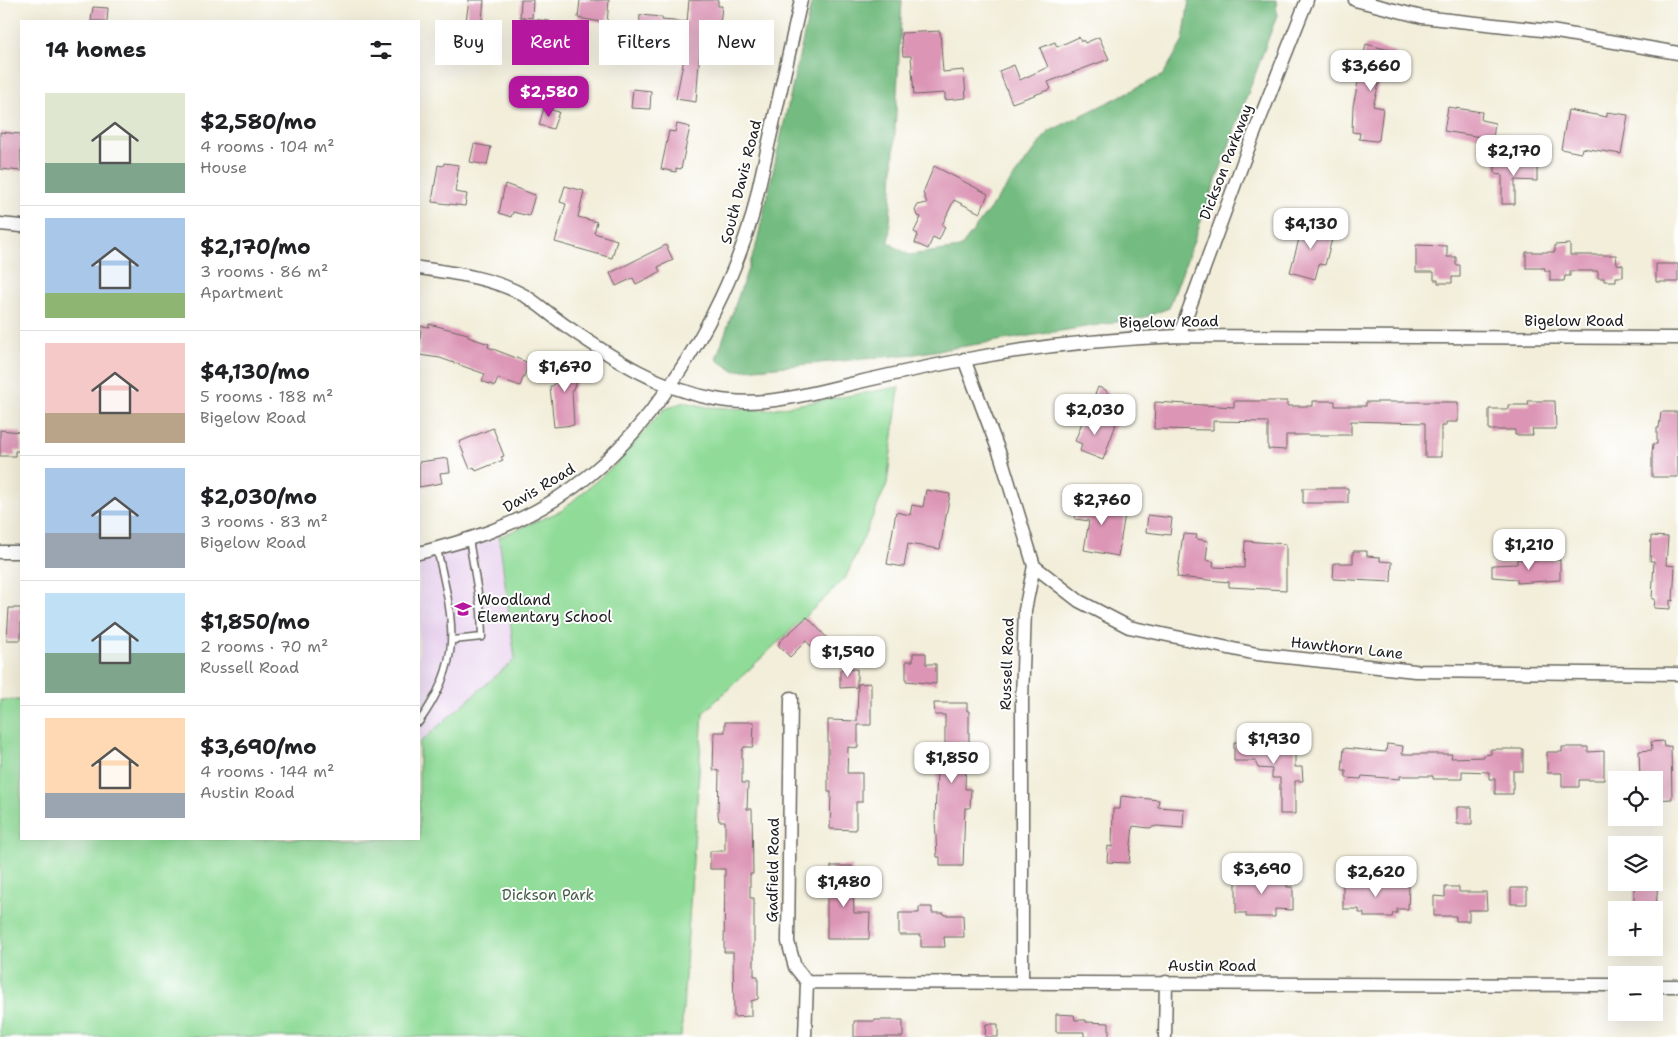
<!DOCTYPE html>
<html lang="en">
<head>
<meta charset="utf-8">
<style>
	:root { --surface:#fff; --page:#f6f6f6; --text:#202124; --muted:#757577; --line:#e0e0e0; --accent:#b5179e }
	body { margin:0; font-family:"Shantell Sans",sans-serif; background:var(--page); color:var(--text); height:100vh; display:flex; flex-direction:column; font-size:19px; white-space:nowrap }
	* { box-sizing:border-box; margin:0 }
	p { font-size:16px; color:var(--muted) }
	.icon { flex:none; width:28px; height:28px; fill:none; stroke:currentColor; stroke-width:2; stroke-linecap:round; stroke-linejoin:round }
	.map { position:relative; flex:1; overflow:hidden }
	.sheet { position:absolute; left:20px; top:20px; width:400px; height:820px; display:flex; flex-direction:column; background:var(--surface); border-radius:0px; box-shadow:0 5px 20px #0002 }
	.sheet>* { flex:none }
	.top-card { position:absolute; left:435px; top:20px; width:475px; height:45px; display:flex; gap:10px }
	.fabs { position:absolute; left:1608px; top:771px; display:grid; gap:10px }
	.fabs a { display:grid; place-items:center; width:55px; height:55px; border-radius:0px; background:var(--surface); box-shadow:0 5px 20px #0002; font-size:25px }
	.price { position:absolute; translate:-50% -42px; padding:0 11px; border-radius:10px; background:#fff; color:#222; font-size:16px; line-height:32px; filter:drop-shadow(0 1px 2px #0008) }
	.price::after { content:''; position:absolute; left:50%; top:30px; width:15px; height:11px; margin-left:-8px; background:inherit; clip-path:polygon(0 0,100% 0,50% 100%) }
	.price.active { background:var(--accent); color:#fff }
	ul { padding:0; list-style:none }
	li { display:flex; align-items:center; gap:15px; height:125px; padding:0 25px }
	li+li { border-top:1px solid var(--line) }
	li span { display:grid; place-items:center; flex:none; width:140px; height:100px; border-radius:0px; color:#555 }
	li>.icon { margin-inline-start:auto }
	span .icon { width:60px; height:60px; fill:#fffc; stroke-width:1 }
	li b { font-size:21px }
	h2 { display:flex; justify-content:space-between; align-items:center; height:60px; padding:0 25px; font-size:21px }
	.chip { padding:0 18px; border-radius:0px; background:var(--surface); box-shadow:0 5px 20px #0002; font-size:18px; line-height:45px }
	.chip.active { background:var(--accent); color:#fff }
	.map>svg:first-child { display:block }
	.built { fill:#e8d2ee }
	.green { fill:#8fdb97; stroke:#567c5a }
	.forest { fill:#73bb80; stroke:#486c4e }
	.building { fill:#dc95b5 }
	.lines { fill:none; stroke-linecap:round; stroke-linejoin:round }
	.lane-casing { stroke:#67665e; stroke-width:9 }
	.street-casing { stroke:#67665e; stroke-width:15 }
	.lane { stroke:#fff; stroke-width:6 }
	.street { stroke:#fff; stroke-width:12 }
	.labels { text-anchor:middle; stroke-width:4; stroke-linejoin:round; paint-order:stroke }
	.street-label { font-size:15px; fill:#1c1c1c; stroke:#fff }
	.poi-label { font-size:15px; fill:#1c1c1c; stroke:#fff; text-anchor:start }
	.park-label { font-size:15px; fill:#445f47; stroke:#fff }
</style>
</head>
<body>
<div class="map">
<svg width="1678" height="1037" viewBox="0 0 1678 1037">
	<rect width="100%" height="100%" fill="#fff"/>
	<filter id="ink" filterUnits="userSpaceOnUse"><feTurbulence type="fractalNoise" baseFrequency=".02" numOctaves="2"/><feDisplacementMap in="SourceGraphic" scale="10" xChannelSelector="R" yChannelSelector="G"/><feConvolveMatrix kernelMatrix="1 2 1 2 8 2 1 2 1" color-interpolation-filters="sRGB"/></filter>
	<filter id="wash" filterUnits="userSpaceOnUse"><feTurbulence type="fractalNoise" baseFrequency=".0096" numOctaves="4" result="noise"/><feDisplacementMap in="SourceGraphic" scale="20" xChannelSelector="R" yChannelSelector="G"/><feGaussianBlur stdDeviation="1.12" result="paint"/><feColorMatrix in="noise" values="0 0 0 0 0 0 0 0 0 0 0 0 0 0 0 0 0 1.4 0 .05"/><feComposite in="paint" operator="in"/></filter>
	<g filter="url(#wash)">
		<rect width="100%" height="100%" fill="#f2eeda"/>
		<path class="built" d="M499 537 515 659 419 743V558L442 555Z"/>
		<path class="green" d="M899 387 887 484 845 579 703 713 681 1037H0V700H21V839H419V743L515 659 499 537 561 511 616 464 663 410 684 402 707 407 766 410Z"/>
		<path class="forest" d="M812 0H902L889 243 909 255 960 248 1048 132 1163 75 1183 41 1189 0H1276L1277 15 1169 308 1143 318 915 354 734 371 716 359 756 246Z"/>
		<g id="blocks">
			<path class="building" d="M469 0H484L481 30 465 28Z
				M521 0H533L532 18 520 17Z
				M580 0H609L607 23 578 18Z
				M689 0H718V6H722L720 25H717L715 50 700 49 696 102 676 99 686 48 660 46V40L639 38 640 15 662 17V20L687 22Z
				M93 7 108 8 107 21H91Z
				M533 19 550 21 549 37 532 36Z
				M940 31 943 72 964 70 966 98 945 100V93L914 95 911 56H903L901 33Z
				M1079 37 1081 42 1083 40 1085 43 1099 37 1109 59 1048 82 1051 89 1012 103 999 71 1014 65 1020 80 1048 67 1040 48 1055 42 1057 47Z
				M1366 44 1396 52 1389 77 1381 76 1373 106 1383 108 1379 140 1376 141 1359 139 1360 133 1352 132 1353 106Z
				M633 89 651 91 650 109 631 108Z
				M1448 107 1482 112 1481 120 1495 123 1493 139 1444 131Z
				M544 108 559 112 553 129 539 125Z
				M1568 110 1607 117V112L1628 115 1621 154 1582 148 1581 153 1561 149Z
				M677 124 690 127 681 169 676 168V172L661 169 669 131 675 132Z
				M0 132 21 134V171L0 169Z
				M474 144 491 147 487 165 470 162Z
				M1495 160H1521L1520 165H1537V181L1515 180V204H1502V175L1495 174Z
				M444 163 459 165 455 192 467 194 465 206 432 202 438 165 443 166Z
				M934 166 988 194 980 213 954 200 942 225 945 227 939 240 933 237 928 249 915 243 918 234 914 232 921 217 917 216 915 210 918 205 927 203 923 193Z
				M505 184 535 195 529 216 513 212 511 217 499 213Z
				M565 186 584 191 578 217 597 222 594 233 617 240 612 258 555 242 566 204 560 202Z
				M1304 221 1328 227 1326 237 1332 239 1325 265 1319 264 1315 279 1290 272Z
				M1570 244V255H1616L1617 264 1623 265V277H1616V281H1604V278H1598V271H1570V276H1565L1564 281H1550V271H1545V268H1526V252H1555V245Z
				M666 245 673 260 658 267 660 272 636 284 633 278 616 286 610 273Z
				M1416 245 1447 246V257H1456V265H1460V277H1452V283H1438V280H1434V272H1416Z
				M1656 264H1678V282H1656Z
				M429 324 468 334V337L489 344 488 347 529 363 520 386 498 378 495 386 482 381 485 374 440 358 419 355 421 326 429 327Z
				M569 356 585 365 572 391 574 425 554 427 550 386H553Z
				M1098 387 1106 390 1108 394 1102 410 1095 395Z
				M1234 401H1287V406H1313V401H1335V406H1366V402H1458V422H1446V426H1441V457H1425V423L1351 421V435H1286V450L1268 449V422L1213 421V430L1154 429 1155 402 1234 407Z
				M1528 401H1555L1556 429H1532L1533 435H1515V430H1489V409H1508V405H1529Z
				M1086 412 1116 424 1103 460 1080 451 1082 444 1075 441Z
				M1661 412H1677L1678 477H1652V453L1653 444H1657V428H1659Z
				M493 428 504 456 501 457 503 460 476 471 474 467 470 469 459 442Z
				M0 430 21 432V451H15V456H0Z
				M448 458 450 472 440 473 442 483 419 487V462Z
				M1303 488H1348V503H1303Z
				M926 490 950 494 940 549 908 544 904 567 887 564 896 512 910 515 912 505 923 507Z
				M1078 499 1126 508 1118 556 1084 550 1089 521 1075 519Z
				M1148 515 1172 518 1170 535 1146 532Z
				M1183 534 1197 535 1196 539 1208 541 1206 560 1214 562 1213 567 1244 568 1245 541 1286 544V590L1229 587V582L1177 577Z
				M1651 536 1668 537 1666 565 1675 566 1673 601 1670 600V609L1654 608 1655 599H1652L1654 561H1650Z
				M1353 551H1367V556L1380 557V561L1392 562 1391 582 1333 579 1334 563H1353Z
				M1517 559 1560 560V580L1517 583V579L1492 577V565L1517 564Z
				M9 608H21V640H7Z
				M807 617 841 652 828 664 806 641 790 657 778 645 780 643 779 642Z
				M913 653H926V664H936V684L906 681V661H913Z
				M857 669V687L840 688V670Z
				M871 683V725H858V748L848 747 847 773H862V802H856V830L830 829 831 792H828V720L857 721 858 684Z
				M934 703H967V711H969V752H966L965 789H971L970 808H965L963 866H940V857H937L935 818 937 770H931V747H945V715H935Z
				M725 722H754L753 747H744L742 751V783H748L747 809H752L753 874H750V898H754V976H758V999L751 1001V1016L734 1017 733 952H724L725 869H710V851H725V821H719L718 814 719 771 713 770 714 732H725Z
				M1255 736H1271V740H1295V767H1302L1303 781H1295V814H1280V778H1272V769L1258 768 1255 761H1234V742H1255Z
				M1663 741 1664 747 1671 746 1672 799 1654 800V780H1640L1639 751 1652 750 1651 742Z
				M1387 744 1403 746 1402 754H1452L1451 758 1484 757V755L1491 754V749H1523V771H1513V794H1495V779H1489V772L1462 771V779H1433V776H1400V779L1362 776 1361 779 1346 778V771H1342L1344 748 1386 752Z
				M1562 747H1588V752L1604 751V780H1579V787H1562V773H1547V752H1562Z
				M1121 796 1159 800 1158 807 1184 809 1183 828 1157 826 1149 828 1133 826 1129 863 1107 862 1108 846 1112 847 1113 809H1120Z
				M1457 807H1472V824H1457Z
				M831 866H852L854 913H870L869 939H827V892L828 885H831Z
				M1236 871H1252V878L1287 879V887H1293V910L1275 909V917H1246V913H1236Z
				M1364 882H1400V886H1409L1408 909H1397V913H1393L1392 917H1364V913H1359V909H1343V884L1364 885Z
				M1634 882H1658L1656 908 1634 909Z
				M1445 887H1459V892H1486L1487 910H1469V921H1456V916H1434V896L1445 897Z
				M1511 888H1527V904H1511Z
				M919 907H932V913H944V915H963L964 937H944L945 947H921V935H899V913H919Z
				M1056 1014 1074 1015 1075 1020H1086V1022L1109 1023V1037H1084V1032H1056Z
				M875 1020H903V1037H854V1021H875Z
				M986 1024H998V1037H985Z"/>
		</g>
	</g>
	<g filter="url(#ink)">
		<use href="#blocks" fill-opacity="0" stroke="#67665e" stroke-width="1"/>
		<g class="lines">
			<g class="lane-casing">
				<path id="lane" d="M453 640 482 637 481 611 469 539
					M419 722C465 658 453 620 437 549"/>
			</g>
			<g class="street-casing">
				<path id="street" d="M1355 0 1422 17 1551 31 1678 53
					M0 224 21 226
					M419 268C454 273 495 278 527 297 541 306 554 318 569 328 614 359 660 389 715 399 756 407 798 397 838 387 879 377 921 368 963 360 1035 346 1106 339 1179 336L1678 338
					M1179 336 1246 154 1307 0
					M964 359 1001 457 1034 566 1025 610 1022 700V981
					M0 552H21
					M419 553C467 541 514 526 556 499 649 442 721 319 752 217L801 0
					M1034 566 1079 601 1129 627 1257 654 1415 671 1678 674
					M791 698 788 942 795 967 807 982 805 1037
					M807 982 1616 985
					M1654 986H1678
					M1165 1037 1166 982"/>
			</g>
			<use href="#lane" class="lane"/>
			<use href="#street" class="street"/>
		</g>
	</g>
	<defs>
		<g id="school-bare" transform="scale(1.35)"><path d="M0-5L7-2L0 1L-7-2ZM-4 1L0 2.5L4 1V4Q0 6-4 4Z" fill="#b5179e" stroke="#fff" stroke-width="2.5" paint-order="stroke"/></g>
	</defs>
	<g fill-rule="evenodd">
		<use href="#school-bare" x="463" y="609"/>
	</g>
	<g class="labels">
		<g class="street-label">
			<text transform="translate(1226 162) rotate(-69)" y="5">Dickson Parkway</text>
			<text transform="translate(741 182) rotate(-76)" y="5">South Davis Road</text>
			<text x="1574" y="326">Bigelow Road</text>
			<text transform="translate(1169 322) rotate(-1)" y="5">Bigelow Road</text>
			<text transform="translate(539 488) rotate(-31)" y="5">Davis Road</text>
			<text transform="translate(1347 648) rotate(6)" y="5">Hawthorn Lane</text>
			<text transform="translate(1007 664) rotate(-88)" y="5">Russell Road</text>
			<text transform="translate(773 870) rotate(-89)" y="5">Gadfield Road</text>
			<text x="1212" y="971">Austin Road</text>
		</g>
		<g class="poi-label">
			<text x="477" y="605">Woodland<tspan x="477" dy="17">Elementary School</tspan></text>
		</g>
		<g class="park-label">
			<text x="548" y="900">Dickson Park</text>
		</g>
	</g>
</svg>
<div class="fabs">
<a><svg class="icon" aria-label="locate" viewBox="0 0 24 24"><circle cx="12" cy="12" r="6"/><path d="M12 2v4M12 18v4M2 12h4M18 12h4"/></svg></a>
<a><svg class="icon" aria-label="layers" viewBox="0 0 24 24"><path d="M12 4l9 5-9 5-9-5zM3 14l9 5 9-5"/></svg></a>
<a>+</a>
<a>−</a>
</div>
<b class="price" style="left:1371px;top:92px">$3,660</b>
<b class="price active" style="left:549px;top:118px">$2,580</b>
<b class="price" style="left:1514px;top:177px">$2,170</b>
<b class="price" style="left:1311px;top:250px">$4,130</b>
<b class="price" style="left:565px;top:393px">$1,670</b>
<b class="price" style="left:1095px;top:436px">$2,030</b>
<b class="price" style="left:1102px;top:526px">$2,760</b>
<b class="price" style="left:1529px;top:571px">$1,210</b>
<b class="price" style="left:848px;top:678px">$1,590</b>
<b class="price" style="left:1274px;top:765px">$1,930</b>
<b class="price" style="left:952px;top:784px">$1,850</b>
<b class="price" style="left:1262px;top:895px">$3,690</b>
<b class="price" style="left:1376px;top:898px">$2,620</b>
<b class="price" style="left:844px;top:908px">$1,480</b>
<div class="top-card">
<a class="chip">Buy</a>
<a class="chip active">Rent</a>
<a class="chip">Filters</a>
<a class="chip">New</a>
</div>
<section class="sheet">
<h2>14 homes<svg class="icon" aria-label="filters" viewBox="0 0 24 24"><path d="M4 7h16M4 17h16"/><circle cx="9" cy="7" r="2"/><circle cx="15" cy="17" r="2"/></svg></h2>
<ul>
<li><span style="background:linear-gradient(#dfe7d0 70%,#7fa58c 0)"><svg class="icon" aria-label="home" viewBox="0 0 24 24"><path d="M3 11l9-7 9 7M6 9v11h12V9"/></svg></span><div><b>$2,580/mo</b><p>4 rooms · 104 m²</p><p>House</p></div></li>
<li><span style="background:linear-gradient(#a9c7e8 75%,#8fb573 0)"><svg class="icon" aria-label="home" viewBox="0 0 24 24"><path d="M3 11l9-7 9 7M6 9v11h12V9"/></svg></span><div><b>$2,170/mo</b><p>3 rooms · 86 m²</p><p>Apartment</p></div></li>
<li><span style="background:linear-gradient(#f6c9c9 70%,#b9a48a 0)"><svg class="icon" aria-label="home" viewBox="0 0 24 24"><path d="M3 11l9-7 9 7M6 9v11h12V9"/></svg></span><div><b>$4,130/mo</b><p>5 rooms · 188 m²</p><p>Bigelow Road</p></div></li>
<li><span style="background:linear-gradient(#a9c7e8 65%,#9aa5b1 0)"><svg class="icon" aria-label="home" viewBox="0 0 24 24"><path d="M3 11l9-7 9 7M6 9v11h12V9"/></svg></span><div><b>$2,030/mo</b><p>3 rooms · 83 m²</p><p>Bigelow Road</p></div></li>
<li><span style="background:linear-gradient(#bfe0f5 60%,#7fa58c 0)"><svg class="icon" aria-label="home" viewBox="0 0 24 24"><path d="M3 11l9-7 9 7M6 9v11h12V9"/></svg></span><div><b>$1,850/mo</b><p>2 rooms · 70 m²</p><p>Russell Road</p></div></li>
<li><span style="background:linear-gradient(#ffd9b3 75%,#9aa5b1 0)"><svg class="icon" aria-label="home" viewBox="0 0 24 24"><path d="M3 11l9-7 9 7M6 9v11h12V9"/></svg></span><div><b>$3,690/mo</b><p>4 rooms · 144 m²</p><p>Austin Road</p></div></li>
</ul>
</section>
</div>
</body>
</html>
